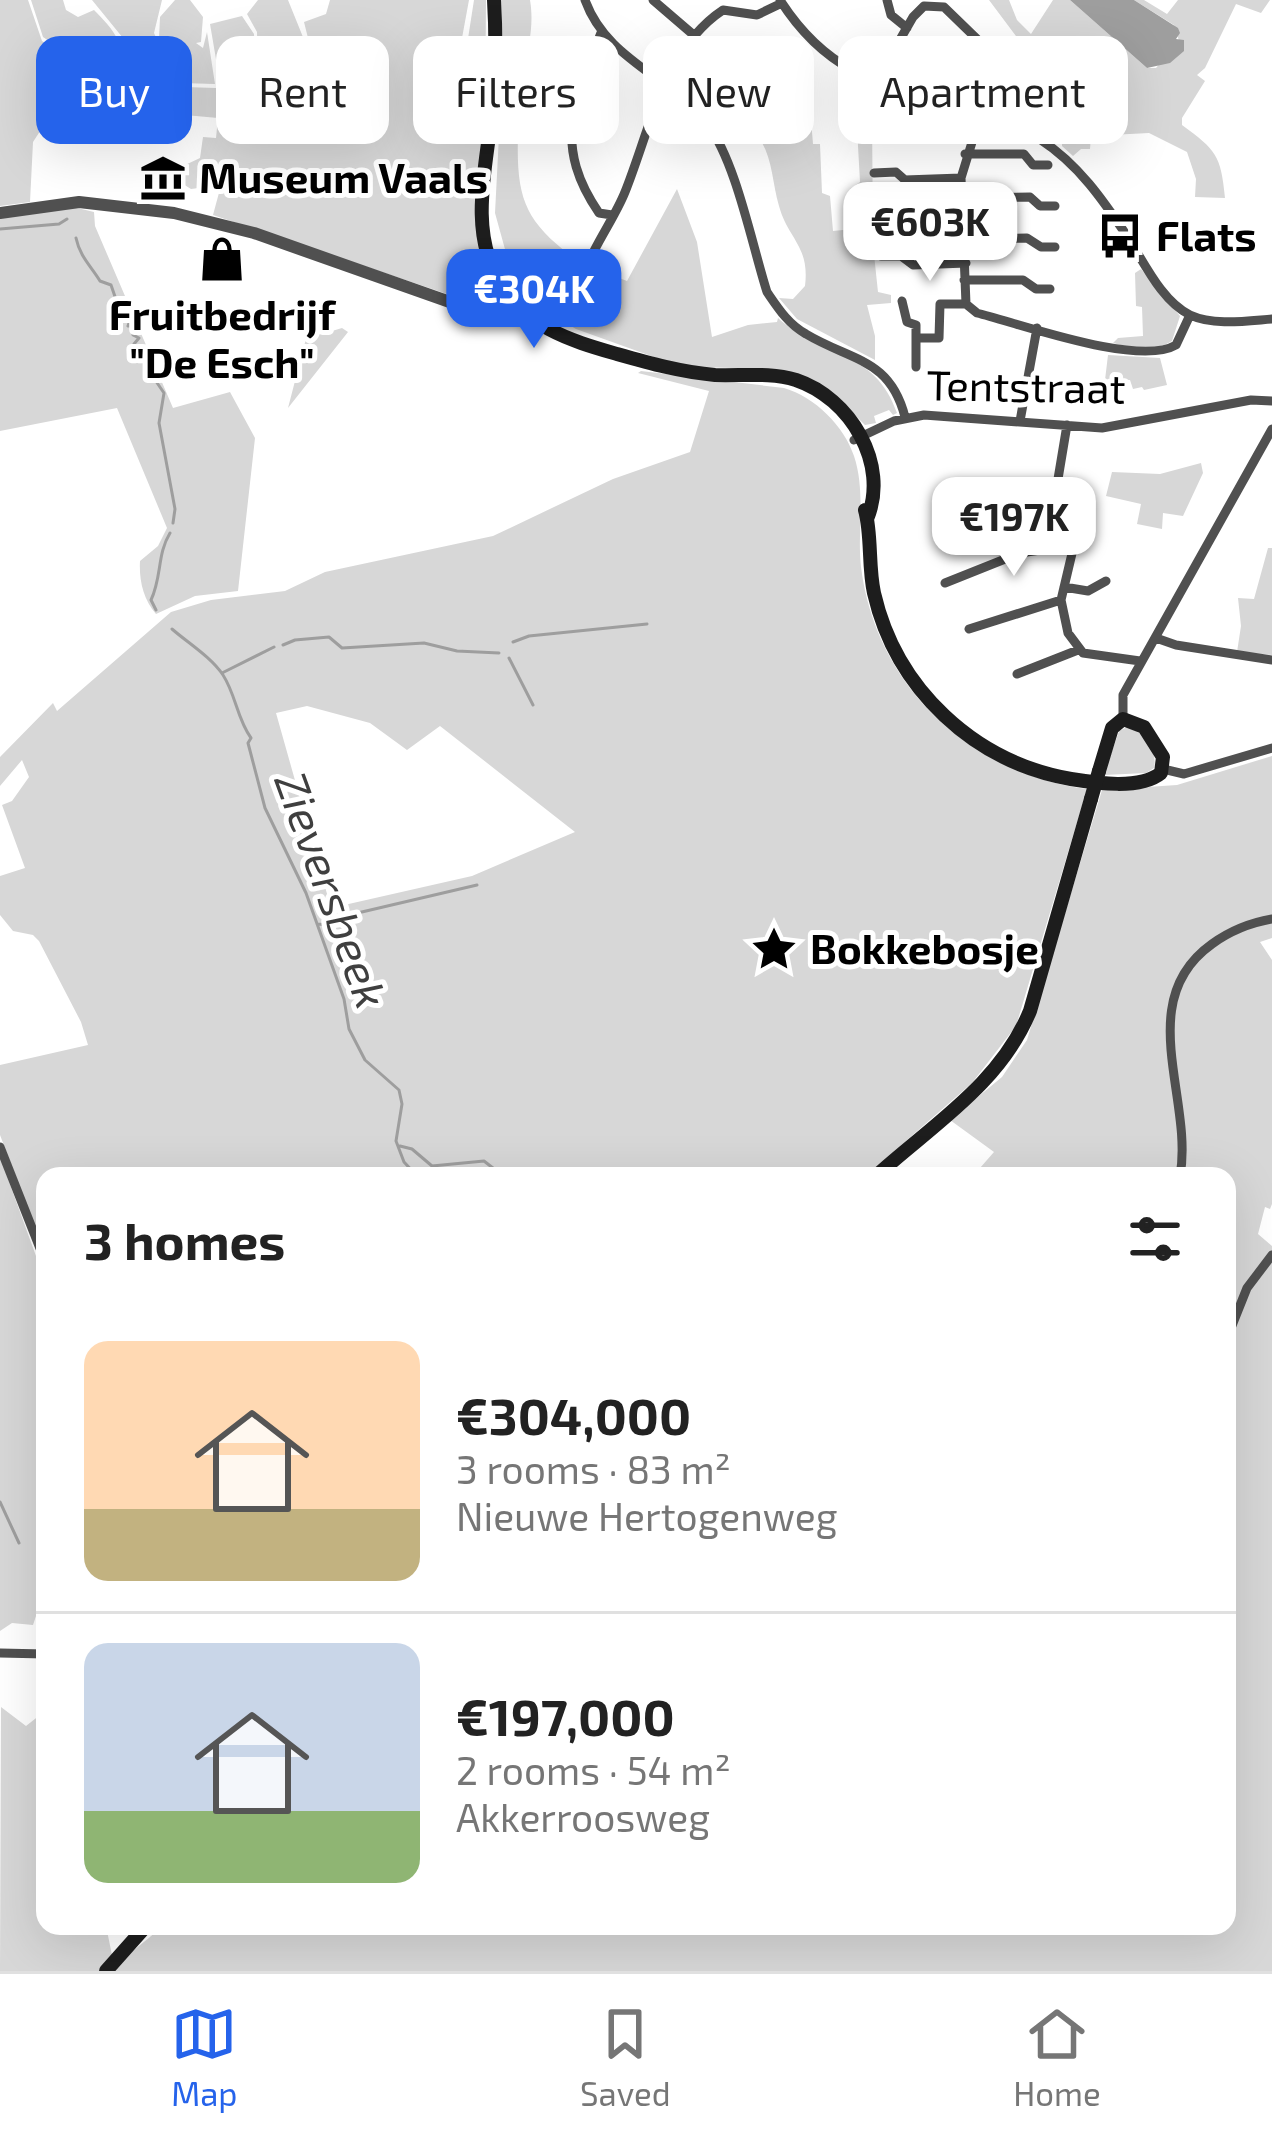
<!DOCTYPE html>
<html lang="en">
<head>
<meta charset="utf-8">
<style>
	:root { --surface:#fff; --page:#f2f2f2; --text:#222; --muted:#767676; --line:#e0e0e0; --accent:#2563eb }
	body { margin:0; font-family:"Exo 2",sans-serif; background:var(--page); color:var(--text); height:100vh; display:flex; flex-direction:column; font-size:45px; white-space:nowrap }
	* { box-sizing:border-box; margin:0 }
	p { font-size:39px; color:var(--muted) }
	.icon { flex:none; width:66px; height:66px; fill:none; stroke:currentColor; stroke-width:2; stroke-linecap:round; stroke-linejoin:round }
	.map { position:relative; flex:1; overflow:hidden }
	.sheet { position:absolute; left:36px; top:1167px; width:1200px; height:768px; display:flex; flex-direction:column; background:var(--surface); border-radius:24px; box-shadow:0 12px 48px #0002 }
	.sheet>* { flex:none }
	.banner { position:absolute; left:36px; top:36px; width:1200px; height:108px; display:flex; gap:24px }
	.price { position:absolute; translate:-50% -102px; padding:0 27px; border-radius:24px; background:#fff; color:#222; font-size:39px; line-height:78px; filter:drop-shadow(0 3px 6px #0008) }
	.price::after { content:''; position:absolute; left:50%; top:72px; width:36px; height:27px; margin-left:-18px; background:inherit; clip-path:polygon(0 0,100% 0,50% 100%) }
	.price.on { background:var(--accent); color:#fff }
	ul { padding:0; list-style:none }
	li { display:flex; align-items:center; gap:36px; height:300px; padding:0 48px }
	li+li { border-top:3px solid var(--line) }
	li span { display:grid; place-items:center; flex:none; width:336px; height:240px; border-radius:24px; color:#555 }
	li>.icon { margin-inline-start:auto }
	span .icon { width:144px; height:144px; fill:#fffc; stroke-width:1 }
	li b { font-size:51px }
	h2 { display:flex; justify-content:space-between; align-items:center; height:144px; padding:0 48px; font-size:51px }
	.chip { padding:0 42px; border-radius:24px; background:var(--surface); box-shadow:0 12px 48px #0002; font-size:42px; line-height:108px }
	.chip.on { background:var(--accent); color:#fff }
	.tabs { display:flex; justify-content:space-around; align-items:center; height:168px; border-top:3px solid var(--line); background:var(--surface); font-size:33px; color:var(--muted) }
	.tabs a { display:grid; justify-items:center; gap:6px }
	.tabs .on { color:var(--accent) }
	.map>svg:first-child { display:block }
	.green { fill:#d7d7d7; fill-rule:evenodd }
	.water { fill:#9e9e9e }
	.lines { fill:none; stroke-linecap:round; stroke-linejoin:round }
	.stream { stroke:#9e9e9e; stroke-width:3 }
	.minor { stroke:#505050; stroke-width:9 }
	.tertiary { stroke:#505050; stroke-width:12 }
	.secondary { stroke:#1d1d1d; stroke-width:14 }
	.secondary-bridge { stroke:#1d1d1d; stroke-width:14 }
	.labels { text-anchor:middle; stroke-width:10; stroke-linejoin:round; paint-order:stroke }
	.poi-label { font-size:42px; font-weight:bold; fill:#000; stroke:#fff; text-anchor:start }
	.street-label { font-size:42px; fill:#000; stroke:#fff }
	.water-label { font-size:45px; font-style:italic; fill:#3f3f3f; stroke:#fff }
</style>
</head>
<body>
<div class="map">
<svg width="1272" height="1971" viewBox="0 0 1272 1971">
	<rect width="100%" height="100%" fill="#fff"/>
	<path class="green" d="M0 0H28L42 41 63 55 79 80 64 111 46 122 33 142 30 202 0 206Z
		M31 0H63L66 10 78 17 94 10C116 32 121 41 128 70 132 87 140 99 125 115L91 118 88 114V119L54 122 53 128 46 127 67 112 74 100 81 102 76 96 83 76 65 52 43 37Z
		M92 0H162L154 33 176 82 173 97 156 101 141 92 123 38Z
		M175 0H190L203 17 201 42 196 43 203 48 207 32 215 84 182 83 159 39 160 17Z
		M258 0H288L309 52 312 75 319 81 333 119 323 85 355 93 358 86 344 88 324 81 328 68 309 42 304 22 326 14 330 0H469L462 38 439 81 433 117 440 119 446 73 467 45 474 0H486L485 116 475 220 487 285 458 296 447 294 213 215 220 189 214 186 191 189 183 184V166L200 158 203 137 216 138 218 118 141 111 139 117 136 114 144 102 163 105 179 100 183 87 216 88 224 125 230 135 256 139 272 137 273 121 258 75 257 32 247 14Z
		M501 0H530C537 41 517 75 517 115L564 117 563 135 518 134C516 200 525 222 578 261L586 250 595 255 590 267 627 281 677 189 697 242 712 337 748 325 777 322 778 318C823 359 875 349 897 413L893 415 889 410 874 416 876 423 865 425 831 392 766 369 700 367 665 361 576 329 546 311 521 287 511 271 495 213 503 58Z
		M989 0H1009L1017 20 1031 34 1053 0H1070L1147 68H1156L1179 41 1174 25 1134 0H1144L1167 14 1178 0H1270L1261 13 1236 4 1205 68 1197 75 1205 81 1182 118V125C1216 150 1221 155 1225 198L1195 197 1196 179 1187 152 1149 133 1091 136 1090 149H1081L1073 156 1062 146V128H1068L1069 120H1080L1078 112 1025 117V48Z
		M242 16 254 34 256 83 271 128 266 137 232 133 224 106 210 24Z
		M699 70 717 84 713 91 755 125 775 100 766 92 775 81 800 100 799 121 811 120 813 144H820L822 193 830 196 833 231 853 229 850 189 860 182 856 110 863 98 876 104 872 115 873 245 878 292 891 295V303L867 305 875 336V360L797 319 779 298 793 299 805 286C810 246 788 239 779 206 771 179 773 146 749 128L724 139 674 84 676 71 690 82Z
		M73 207 94 212 95 226 173 408 230 392 255 438 238 591 195 596 156 614C143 599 139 580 140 561L158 546 167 528 117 408 0 431V218Z
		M1141 269 1180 316 1172 341C1155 352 1132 348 1113 343L1118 338 1143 336 1142 307 1136 306 1135 273Z
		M342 328 348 332 288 408 308 331 322 334Z
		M1108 355 1160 358 1167 385 1144 390 1142 387 1133 389 1130 380H1105Z
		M641 371 784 388C815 397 844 426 854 456 866 492 857 530 861 567 876 686 969 773 1087 789L1016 1026 972 1083 866 1176H45V1252L0 1135V1065L88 1045 81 1022 39 941 33 935 13 931 0 915V876L25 868 2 805 12 801 29 777 22 760 0 786V757L53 703 57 711 171 612 211 600 285 591 325 572 493 536 613 479 690 452 709 391 638 373ZM307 706 370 723 407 750 440 726 575 832 472 876 331 908 276 713Z
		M1201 463 1203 473 1183 516 1163 513 1162 529 1137 524 1141 504 1106 496 1112 472 1160 474Z
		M1268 548H1272V655L1237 652 1241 626 1238 598 1254 599Z
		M1127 727C1144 731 1158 751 1154 768L1146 773 1104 775 1119 731Z
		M1272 756V938L1260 942 1272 960V1204L1270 1209 1265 1207 1258 1234 1272 1246V1971H112C127 1953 145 1943 162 1926H174L173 1929 193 1926H1227V1176H973L994 1152 950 1120 1002 1077 1027 1040 1102 790 1177 785Z
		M0 1157 36 1256 45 1268V1373L39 1380 45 1385V1607H39L33 1625 12 1623 0 1631Z
		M1 1707 26 1726 45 1711V1926H106L112 1955 99 1971H0Z"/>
	<path class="water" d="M1070 0H1134L1178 28 1180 33 1176 39 1184 40V51L1170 63 1147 68Z"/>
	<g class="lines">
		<path class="stream" d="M0 229 59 224 67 219
			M76 238C80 257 91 266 100 281L111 285 121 314 131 317 128 326H134L133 335 139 338 134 344 148 361 151 374 164 393 159 423 175 509 173 523
			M156 610 151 600C162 577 157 554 170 533
			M172 629C188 643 211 657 223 675 236 695 237 719 251 738L248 743 265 808 306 893 344 999 349 1029 365 1060 399 1090 402 1104 396 1141 404 1162 417 1176
			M513 642 529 636 647 624
			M283 645 295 640 329 637 342 648 424 643 457 651 499 653
			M509 658 533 705
			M222 673 274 647
			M317 924 329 925 349 915 477 885
			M400 1146 412 1149 432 1166 484 1161 498 1172 535 1176
			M540 1176H543
			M656 1176 664 1175
			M0 1502 19 1543"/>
		<path class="minor" d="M585 0C607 61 671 76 708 125 736 162 752 245 767 292 778 308 788 324 806 334 851 361 890 358 905 417
			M653 0 696 37
			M780 0C854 116 946 77 1041 140 1078 164 1103 200 1127 236 1143 260 1161 301 1190 315 1214 326 1246 321 1272 319
			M887 0 891 15 907 28
			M601 33C573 101 553 146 599 213L612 215
			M875 83 913 17 924 6 944 7 977 39
			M845 89 851 72
			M879 129H900L908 137 972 134
			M965 154H1024L1033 165H1048
			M874 173 896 172 905 180 961 178
			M960 198 1030 197 1040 206H1055
			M873 213 894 212 907 222 963 221
			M965 239 1027 238 1041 247H1055
			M594 251C604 231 617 212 625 192 650 130 664 49 723 10L757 15 782 3
			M881 256H901L913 265 966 263
			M964 280H1023L1036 289H1050
			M902 301 907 322 916 325V367
			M966 304 961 178 981 113
			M916 338H939L940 304H966L977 313C1021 324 1139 367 1176 345L1190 315
			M1020 421 1037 328
			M1067 425 1056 491 1074 545 1061 600 1068 633 1083 653 1140 661
			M854 440 894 421 924 415 1102 428 1251 400 1272 401
			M961 497 955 489 945 497 954 505 961 497 1056 491
			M945 583 1020 553 1074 545
			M1064 587 1088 591 1106 581
			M969 629 1061 600
			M1156 638 1176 645 1272 660
			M1017 674 1078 650
			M1123 719V695L1272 429
			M1163 769 1184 774 1272 748
			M0 1147 45 1261
			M1180 1176C1194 1099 1132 1001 1212 944 1230 931 1249 923 1272 919
			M1227 1338 1247 1288 1272 1255
			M0 1653 45 1654"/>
		<path class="tertiary" d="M0 213 79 202 174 213 254 233 464 307C482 307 501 299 509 283L458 303"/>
		<path class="secondary" d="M494 0C496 34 496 67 493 100 489 159 467 225 498 279 524 327 569 340 617 354 649 363 681 372 715 375 742 376 770 372 796 380 850 398 890 464 867 519
			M865 510C872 535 868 566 874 593 896 689 974 762 1071 779 1096 783 1140 790 1161 773L1163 757 1144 727 1123 719 1112 728 1099 771
			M876 1176C932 1125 1000 1084 1030 1011L1091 799
			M106 1971 146 1926"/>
		<path class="secondary-bridge" d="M1091 799 1099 771"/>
	</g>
	<defs>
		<g id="museum-bare" transform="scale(3.6)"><path d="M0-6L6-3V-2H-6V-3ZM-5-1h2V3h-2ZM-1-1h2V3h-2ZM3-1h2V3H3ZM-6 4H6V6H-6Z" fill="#000" stroke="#fff" stroke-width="2.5" paint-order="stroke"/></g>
		<g id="bus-bare" transform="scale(3.6)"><path d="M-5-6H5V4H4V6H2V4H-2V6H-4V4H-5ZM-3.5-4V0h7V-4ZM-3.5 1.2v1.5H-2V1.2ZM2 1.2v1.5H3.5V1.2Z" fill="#000" stroke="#fff" stroke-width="2.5" paint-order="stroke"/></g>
		<g id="shop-bare" transform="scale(3.6)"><path d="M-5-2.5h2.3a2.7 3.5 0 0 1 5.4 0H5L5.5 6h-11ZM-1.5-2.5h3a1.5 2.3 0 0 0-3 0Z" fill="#000" stroke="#fff" stroke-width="2.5" paint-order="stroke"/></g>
		<g id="sight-bare" transform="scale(3.6)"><path d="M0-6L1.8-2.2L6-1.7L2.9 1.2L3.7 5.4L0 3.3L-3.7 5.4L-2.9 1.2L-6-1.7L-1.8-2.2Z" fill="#000" stroke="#fff" stroke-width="2.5" paint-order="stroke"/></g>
	</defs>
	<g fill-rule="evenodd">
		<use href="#museum-bare" x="163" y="178"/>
		<use href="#bus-bare" x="1120" y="236"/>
		<use href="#shop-bare" x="222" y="259"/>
		<use href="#sight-bare" x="774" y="949"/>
	</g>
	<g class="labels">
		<g class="poi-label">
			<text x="199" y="193">Museum Vaals</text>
			<text x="1156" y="251">Flats</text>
			<text x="222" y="330" text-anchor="middle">Fruitbedrijf<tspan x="222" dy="48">"De Esch"</tspan></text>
			<text x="810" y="964">Bokkebosje</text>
		</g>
		<g class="street-label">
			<text transform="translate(1026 387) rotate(1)" y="15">Tentstraat</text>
		</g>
		<g class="water-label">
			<text transform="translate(331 890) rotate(70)" y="16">Zieversbeek</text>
		</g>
	</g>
</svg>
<b class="price" style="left:930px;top:284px">€603K</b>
<b class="price on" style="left:534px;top:351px">€304K</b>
<b class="price" style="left:1014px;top:579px">€197K</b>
<div class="banner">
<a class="chip on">Buy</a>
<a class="chip">Rent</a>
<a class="chip">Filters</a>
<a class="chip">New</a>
<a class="chip">Apartment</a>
</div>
<section class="sheet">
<h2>3 homes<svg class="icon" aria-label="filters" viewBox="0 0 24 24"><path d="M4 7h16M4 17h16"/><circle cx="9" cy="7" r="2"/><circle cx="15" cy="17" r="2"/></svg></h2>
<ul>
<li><span style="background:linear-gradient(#ffd9b3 70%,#c2b280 0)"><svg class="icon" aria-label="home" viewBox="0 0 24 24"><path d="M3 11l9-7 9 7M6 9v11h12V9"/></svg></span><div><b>€304,000</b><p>3 rooms · 83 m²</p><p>Nieuwe Hertogenweg</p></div></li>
<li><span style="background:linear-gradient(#c9d6e8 70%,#8fb573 0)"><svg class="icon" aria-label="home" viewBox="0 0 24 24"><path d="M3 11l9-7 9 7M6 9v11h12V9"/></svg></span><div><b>€197,000</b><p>2 rooms · 54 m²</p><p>Akkerroosweg</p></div></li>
</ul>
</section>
</div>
<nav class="tabs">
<a class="on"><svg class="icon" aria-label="map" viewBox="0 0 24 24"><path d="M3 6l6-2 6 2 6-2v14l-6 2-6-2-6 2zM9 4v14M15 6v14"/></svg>Map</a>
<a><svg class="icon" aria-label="saved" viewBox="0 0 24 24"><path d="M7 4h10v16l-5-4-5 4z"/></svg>Saved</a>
<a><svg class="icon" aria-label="home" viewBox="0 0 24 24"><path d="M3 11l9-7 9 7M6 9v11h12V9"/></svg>Home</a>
</nav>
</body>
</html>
